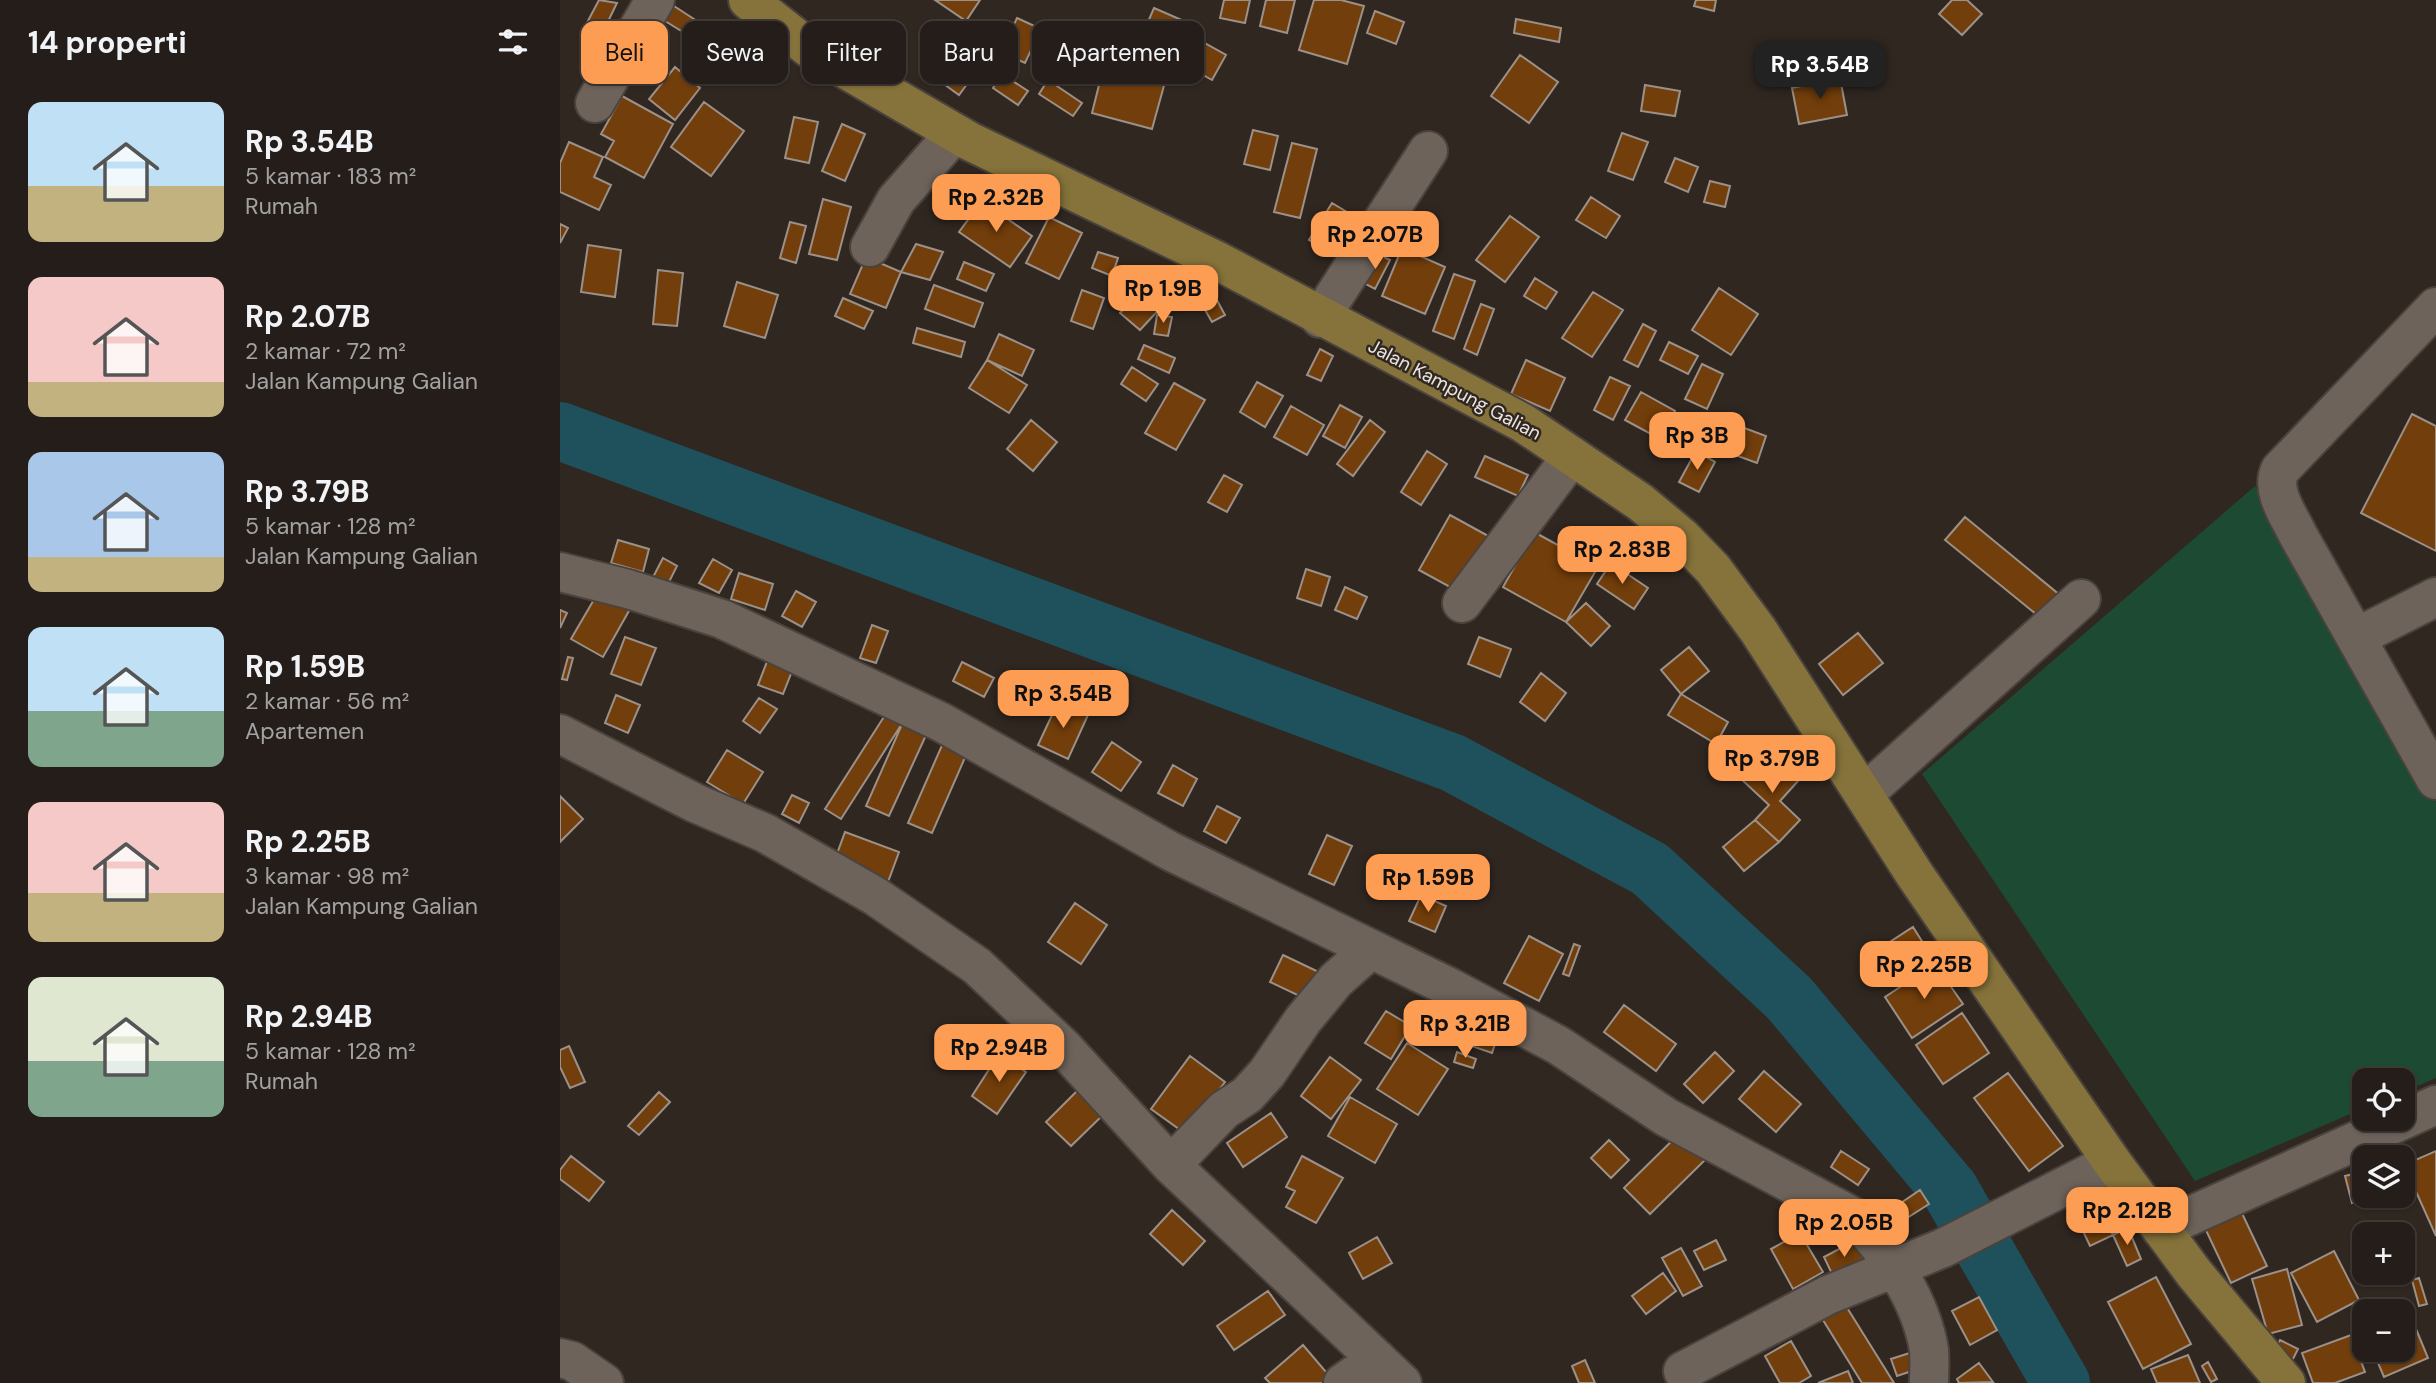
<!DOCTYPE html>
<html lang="id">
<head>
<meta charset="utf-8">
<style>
	:root { --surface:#241d19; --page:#2c2622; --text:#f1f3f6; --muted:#a3a2a2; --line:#413b38; --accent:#fd9d54 }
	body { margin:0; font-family:"DM Sans",sans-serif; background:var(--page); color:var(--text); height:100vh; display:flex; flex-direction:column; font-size:26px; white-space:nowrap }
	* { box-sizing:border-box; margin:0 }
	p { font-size:23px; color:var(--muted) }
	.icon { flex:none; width:38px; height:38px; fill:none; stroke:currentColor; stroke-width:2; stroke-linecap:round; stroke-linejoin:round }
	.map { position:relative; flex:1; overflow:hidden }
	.details { display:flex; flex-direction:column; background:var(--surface); width:560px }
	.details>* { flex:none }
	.hud { position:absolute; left:21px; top:21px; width:665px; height:63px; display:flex; gap:14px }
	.controls { position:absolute; left:1792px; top:1068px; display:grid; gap:14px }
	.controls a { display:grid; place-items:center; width:63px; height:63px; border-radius:14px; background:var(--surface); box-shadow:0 2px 5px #0004,0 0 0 2px var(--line); font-size:35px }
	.price { position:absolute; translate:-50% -60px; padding:0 16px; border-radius:14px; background:var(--accent); color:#111; font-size:23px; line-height:46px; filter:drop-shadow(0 2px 4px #0008) }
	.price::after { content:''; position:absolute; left:50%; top:42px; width:21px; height:16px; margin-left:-10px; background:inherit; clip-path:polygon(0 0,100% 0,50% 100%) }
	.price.selected { background:#222; color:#fff }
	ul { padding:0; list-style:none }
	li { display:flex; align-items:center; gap:21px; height:175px; padding:0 28px }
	li span { display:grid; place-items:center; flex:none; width:196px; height:140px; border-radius:14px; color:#555 }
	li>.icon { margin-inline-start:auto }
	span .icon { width:84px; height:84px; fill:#fffc; stroke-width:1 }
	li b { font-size:30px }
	h2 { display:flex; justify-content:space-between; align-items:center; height:84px; padding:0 28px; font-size:30px }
	.pill { padding:0 24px; border-radius:14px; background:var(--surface); box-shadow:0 2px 5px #0004,0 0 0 2px var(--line); font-size:24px; line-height:63px }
	.pill.selected { background:var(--accent); color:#111 }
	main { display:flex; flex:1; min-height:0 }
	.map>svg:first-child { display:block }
	.green { fill:#1d4a32 }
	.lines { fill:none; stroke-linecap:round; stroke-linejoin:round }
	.river { stroke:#1e515c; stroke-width:58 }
	.building { fill:#723e0b; stroke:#9c9189; stroke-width:2 }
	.minor-casing { stroke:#4a433d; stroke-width:42 }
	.major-casing { stroke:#4a433d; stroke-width:42 }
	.minor { stroke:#6d635b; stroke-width:38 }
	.major { stroke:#86733b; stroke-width:38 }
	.labels { text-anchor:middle; stroke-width:5; stroke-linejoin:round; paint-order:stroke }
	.street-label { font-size:19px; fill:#eae4e0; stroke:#302721 }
</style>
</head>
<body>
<main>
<section class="details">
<h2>14 properti<svg class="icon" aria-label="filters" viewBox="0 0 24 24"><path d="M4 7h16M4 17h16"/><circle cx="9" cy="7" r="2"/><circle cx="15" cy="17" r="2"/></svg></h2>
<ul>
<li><span style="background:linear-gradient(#bfe0f5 60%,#c2b280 0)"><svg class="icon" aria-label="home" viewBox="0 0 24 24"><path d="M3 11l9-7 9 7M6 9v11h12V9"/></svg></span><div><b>Rp 3.54B</b><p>5 kamar · 183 m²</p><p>Rumah</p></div></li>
<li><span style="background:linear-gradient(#f6c9c9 75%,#c2b280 0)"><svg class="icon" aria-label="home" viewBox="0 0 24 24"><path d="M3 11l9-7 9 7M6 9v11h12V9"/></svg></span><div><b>Rp 2.07B</b><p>2 kamar · 72 m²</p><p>Jalan Kampung Galian</p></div></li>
<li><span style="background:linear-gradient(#a9c7e8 75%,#c2b280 0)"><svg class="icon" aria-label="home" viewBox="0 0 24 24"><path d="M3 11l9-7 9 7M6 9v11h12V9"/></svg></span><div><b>Rp 3.79B</b><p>5 kamar · 128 m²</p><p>Jalan Kampung Galian</p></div></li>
<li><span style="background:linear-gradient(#bfe0f5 60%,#7fa58c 0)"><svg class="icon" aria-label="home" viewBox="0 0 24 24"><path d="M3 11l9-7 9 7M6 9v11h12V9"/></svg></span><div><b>Rp 1.59B</b><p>2 kamar · 56 m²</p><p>Apartemen</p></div></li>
<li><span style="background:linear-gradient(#f6c9c9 65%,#c2b280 0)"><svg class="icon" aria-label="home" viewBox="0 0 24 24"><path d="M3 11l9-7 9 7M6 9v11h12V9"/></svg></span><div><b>Rp 2.25B</b><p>3 kamar · 98 m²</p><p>Jalan Kampung Galian</p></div></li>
<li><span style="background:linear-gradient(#dfe7d0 60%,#7fa58c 0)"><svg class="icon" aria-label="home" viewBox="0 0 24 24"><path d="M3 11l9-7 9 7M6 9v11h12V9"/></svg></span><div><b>Rp 2.94B</b><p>5 kamar · 128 m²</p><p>Rumah</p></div></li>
</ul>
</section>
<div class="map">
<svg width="1876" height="1383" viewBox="0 0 1876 1383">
	<rect width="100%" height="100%" fill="#302721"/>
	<path class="green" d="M1695 486 1876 802V1078L1843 1092V1080H1804V1108L1635 1181 1362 774Z"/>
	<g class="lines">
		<path class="river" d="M0 431 893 763 1090 869 1229 998 1390 1190 1501 1383"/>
	</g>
	<path class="building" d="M39 0 57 3 38 42 21 34Z
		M375 0H420L406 21Z
		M664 0H690L685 23 660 18Z
		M706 0H735L727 33 700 26Z
		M754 0H781L804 6 787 64 739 50Z
		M1136 0H1156L1154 11 1134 6Z
		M1392 0H1407L1422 14 1402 35 1379 14Z
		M114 6 140 23 131 37 105 21Z
		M594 8 624 21 610 53 580 40Z
		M815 11 844 22 836 44 807 33Z
		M457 18 481 29 465 63 441 52Z
		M956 19 1001 28 999 42 954 33Z
		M406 21 441 31 429 71 395 61Z
		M634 37 666 55 652 80 620 62Z
		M497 44 536 58 528 80 490 66Z
		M960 55 998 82 969 123 931 96Z
		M387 64 410 80 399 95 377 79Z
		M544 65 605 82 592 129 532 113Z
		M115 67 140 88 115 120 89 99Z
		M442 74 468 91 458 105 433 88Z
		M1280 78 1287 115 1239 124 1232 88Z
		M488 80 522 103 513 116 479 94Z
		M1085 85 1120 91 1115 116 1081 111Z
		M62 96 113 124 84 178 45 157 54 141 41 134Z
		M144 102 184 131 151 176 111 147Z
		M234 117 258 122 249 163 225 158Z
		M282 124 305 134 285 181 262 171Z
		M693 130 718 136 710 170 684 164Z
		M1062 133 1088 142 1073 180 1048 171Z
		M9 142 43 157 34 177 51 185 39 210 0 192V163Z
		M732 143 757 149 740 218 714 212Z
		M1115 158 1138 167 1128 192 1105 182Z
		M1150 181 1170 186 1165 207 1144 202Z
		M1031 197 1060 216 1046 238 1016 220Z
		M263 199 291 207 277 260 249 254Z
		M422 201 472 236 450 267 399 232Z
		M772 203 797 218 774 255 749 240Z
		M950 216 979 237 945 282 916 260Z
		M489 217 522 233 499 279 466 263Z
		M230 222 246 226 236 263 220 258Z
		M0 224 8 228 0 243Z
		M356 244 383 252 370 280 341 272Z
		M28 245 61 250 55 297 21 292Z
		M842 248 885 267 865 314 822 296Z
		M538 252 558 258 552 276 532 268Z
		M815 253 830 260 815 289 800 281Z
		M306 257 341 272 326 308 290 294Z
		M404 262 434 274 426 291 397 279Z
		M98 270 123 273 117 326 93 324Z
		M598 272 617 290 580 330 560 313Z
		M894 274 915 281 894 339 873 331Z
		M975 278 997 292 986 309 964 296Z
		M177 282 218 295 205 338 164 326Z
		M374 285 423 303 414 327 365 309Z
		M1159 288 1198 314 1171 355 1132 330Z
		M651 289 665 315 652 322 637 296Z
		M522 290 544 298 533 329 511 321Z
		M1033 292 1063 310 1032 357 1002 338Z
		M283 298 313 311 304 329 275 316Z
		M921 304 934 309 917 355 904 349Z
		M597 315 612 317 608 336 594 334Z
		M1083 324 1096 331 1078 367 1064 360Z
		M357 328 405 342 401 357 353 343Z
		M439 334 474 350 462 376 427 360Z
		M1109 342 1138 356 1128 374 1100 360Z
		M584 345 615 358 609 373 578 359Z
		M760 349 773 356 761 381 747 375Z
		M427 360 467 385 449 413 409 388Z
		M966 360 1005 378 990 411 951 394Z
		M1142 364 1163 374 1147 409 1125 399Z
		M572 367 598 384 586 401 561 384Z
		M1050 377 1070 386 1053 420 1034 410Z
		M697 382 723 396 705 427 680 412Z
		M614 383 645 400 616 450 585 433Z
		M1081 392 1115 411 1100 439 1065 420Z
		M780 405 802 417 785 448 763 436Z
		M731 406 764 425 747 455 714 437Z
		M1852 414 1876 426V551L1801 513Z
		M471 420 497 442 473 471 447 449Z
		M810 420 825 432 793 476 777 464Z
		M1163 420 1206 436 1197 463 1153 447Z
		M867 451 887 464 861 505 841 492Z
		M1136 451 1155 462 1139 492 1119 482Z
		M925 456 968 475 958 496 915 477Z
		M664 475 682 485 667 512 648 502Z
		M890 515 930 537 899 592 859 570Z
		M1405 517 1501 596 1482 619 1385 540Z
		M974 532 1038 567 1006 622 943 587Z
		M58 540 89 549 83 572 51 563Z
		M103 558 117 566 106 588 91 581Z
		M153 559 172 570 159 593 139 583Z
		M1051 563 1088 588 1074 609 1037 584Z
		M746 569 770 577 761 606 737 598Z
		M179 573 213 584 205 610 171 599Z
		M43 584 74 602 43 657 11 639Z
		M785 587 807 597 797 619 775 610Z
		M236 591 256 602 242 627 222 616Z
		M1026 603 1050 626 1031 646 1006 622Z
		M0 610 7 613 0 628Z
		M312 625 328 631 316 663 300 658Z
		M1298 633 1323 663 1283 695 1259 664Z
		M65 637 96 648 81 685 51 674Z
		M919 637 951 649 940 677 908 664Z
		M213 646 238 656 223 694 198 685Z
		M1129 647 1149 671 1121 694 1101 670Z
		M8 657 13 658 7 680 2 679Z
		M402 662 434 678 424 697 393 681Z
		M981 673 1006 693 985 721 960 702Z
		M1121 694 1168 722 1156 744 1108 715Z
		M56 695 80 705 68 733 45 723Z
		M199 698 217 709 200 733 183 721Z
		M498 702 528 715 508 759 478 745Z
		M327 712 343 722 281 819 265 809Z
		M343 722 367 733 329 816 306 806Z
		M552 742 581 762 561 791 532 772Z
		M383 743 407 753 372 833 348 823Z
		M167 750 203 772 183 804 147 782Z
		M1206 751 1238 781 1220 801 1240 820 1219 842 1195 820 1209 805 1180 778Z
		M613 765 637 779 623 806 598 793Z
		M232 795 249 803 239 823 222 814Z
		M0 796 23 819 0 842Z
		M657 806 680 818 666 843 644 831Z
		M1195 820 1219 842 1184 871 1163 847Z
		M285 832 339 852 328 882 274 862Z
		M767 835 792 846 774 885 749 874Z
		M861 895 886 906 875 932 849 921Z
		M515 903 547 925 521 964 488 942Z
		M1353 927 1370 954 1320 986 1302 960Z
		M969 936 1003 954 979 1001 944 983Z
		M1014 944 1020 946 1009 976 1003 974Z
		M723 955 765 975 752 1002 710 982Z
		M1375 964 1403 1004 1352 1038 1325 997Z
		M1064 1005 1116 1044 1096 1071 1044 1032Z
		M826 1011 851 1026 831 1059 805 1043Z
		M1402 1013 1429 1053 1383 1084 1356 1045Z
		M904 1023 938 1035 932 1053 897 1041Z
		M847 1043 888 1069 858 1115 817 1089Z
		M9 1046 25 1082 10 1088 0 1067V1050Z
		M897 1052 916 1059 913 1068 894 1062Z
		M1155 1052 1174 1071 1143 1103 1124 1084Z
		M439 1054 466 1072 437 1114 412 1096Z
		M630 1056 665 1082 626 1134 591 1109Z
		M770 1057 801 1080 771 1119 741 1096Z
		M1204 1071 1241 1104 1216 1132 1179 1099Z
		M1448 1073 1503 1146 1469 1171 1414 1098Z
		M520 1088 545 1113 511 1146 486 1122Z
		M99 1092 110 1102 79 1135 68 1126Z
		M790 1097 837 1124 815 1163 768 1136Z
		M711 1113 727 1137 683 1167 667 1143Z
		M1123 1130 1149 1156 1090 1214 1064 1188Z
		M1049 1140 1069 1160 1051 1178 1031 1158Z
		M1281 1151 1309 1169 1298 1185 1271 1167Z
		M1876 1151V1236L1844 1165Z
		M11 1156 44 1182 29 1201 0 1179V1170Z
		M742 1156 783 1178 756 1223 726 1207 735 1191 726 1187Z
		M1804 1171V1195H1819L1792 1203 1785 1176Z
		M1527 1180 1553 1235 1530 1246 1504 1191Z
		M1360 1190 1369 1204 1344 1220 1335 1207Z
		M1679 1207 1707 1266 1671 1283 1643 1224Z
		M612 1210 645 1241 623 1265 590 1234Z
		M1568 1228 1581 1259 1567 1266 1553 1235Z
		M1240 1233 1263 1272 1233 1289 1211 1249Z
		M817 1237 832 1263 803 1279 789 1253Z
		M1156 1240 1166 1260 1144 1270 1134 1251Z
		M1294 1241 1304 1260 1273 1276 1264 1257Z
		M1121 1248 1142 1286 1123 1296 1102 1258Z
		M1774 1251 1799 1300 1757 1322 1731 1273Z
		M1727 1269 1742 1325 1708 1334 1692 1279Z
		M1103 1273 1116 1291 1086 1314 1072 1296Z
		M1596 1277 1631 1344 1583 1369 1548 1302Z
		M1859 1278 1867 1304 1859 1306 1852 1280Z
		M708 1291 725 1315 674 1350 657 1326Z
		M1419 1297 1437 1330 1410 1345 1392 1311Z
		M1286 1306 1334 1383H1302L1263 1320Z
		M1849 1312 1868 1358 1824 1377 1812 1349H1843V1315Z
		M1791 1335 1805 1372 1775 1383H1753L1742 1353Z
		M1720 1340 1738 1349 1730 1365 1712 1357Z
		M1231 1341 1251 1376 1239 1383H1220L1205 1356Z
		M743 1345 772 1379 767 1383H710L705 1378Z
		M1359 1350 1364 1367 1337 1376 1331 1359Z
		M1628 1355 1640 1383H1597L1591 1369Z
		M1025 1360 1035 1383H1019L1012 1366Z
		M1648 1362 1657 1379 1651 1382 1642 1366Z
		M1419 1363 1433 1382 1399 1383 1397 1379Z
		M1288 1371 1293 1383H1258Z"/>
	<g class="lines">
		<g class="minor-casing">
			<path id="minor" d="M35 103 95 0
				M310 247 336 200 395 133
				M1876 307 1720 470C1710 491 1729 516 1738 535L1876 780
				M760 318 868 151
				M0 572 68 589 162 619 381 722 610 851 891 988 998 1045 1106 1117 1290 1215C1327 1248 1361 1301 1369 1350 1370 1361 1369 1372 1369 1383
				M902 603 1012 456
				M1797 637 1876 597
				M0 734 135 803 205 833 315 896 417 966 503 1047 611 1165 842 1383
				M1305 793 1521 599
				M611 1165 664 1110 687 1095 707 1073 743 1020 776 980 811 949
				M1601 1229 1876 1105
				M0 1358 12 1361 44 1383
				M1123 1371 1268 1295 1383 1248 1552 1162
				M783 1383 817 1359"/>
		</g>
		<g class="major-casing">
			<path id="major" d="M188 0 249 48 409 141 656 260 963 423 1080 502 1122 537 1153 569 1198 630 1355 875 1552 1162 1634 1273 1726 1383"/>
		</g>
		<use href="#minor" class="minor"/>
		<use href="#major" class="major"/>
	</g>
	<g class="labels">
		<g class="street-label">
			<text transform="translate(895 389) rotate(28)" y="7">Jalan Kampung Galian</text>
		</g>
	</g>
</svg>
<div class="controls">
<a><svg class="icon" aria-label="locate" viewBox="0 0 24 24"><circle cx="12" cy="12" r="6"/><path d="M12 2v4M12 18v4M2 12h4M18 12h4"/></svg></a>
<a><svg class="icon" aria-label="layers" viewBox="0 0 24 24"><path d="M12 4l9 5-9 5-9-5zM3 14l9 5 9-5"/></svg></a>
<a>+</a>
<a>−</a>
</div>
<b class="price selected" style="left:1260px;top:101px">Rp 3.54B</b>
<b class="price" style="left:436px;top:234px">Rp 2.32B</b>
<b class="price" style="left:815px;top:271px">Rp 2.07B</b>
<b class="price" style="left:603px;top:325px">Rp 1.9B</b>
<b class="price" style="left:1137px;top:472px">Rp 3B</b>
<b class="price" style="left:1062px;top:586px">Rp 2.83B</b>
<b class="price" style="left:503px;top:730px">Rp 3.54B</b>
<b class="price" style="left:1212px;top:795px">Rp 3.79B</b>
<b class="price" style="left:868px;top:914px">Rp 1.59B</b>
<b class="price" style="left:1364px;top:1001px">Rp 2.25B</b>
<b class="price" style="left:905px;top:1060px">Rp 3.21B</b>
<b class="price" style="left:439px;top:1084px">Rp 2.94B</b>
<b class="price" style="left:1567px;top:1247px">Rp 2.12B</b>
<b class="price" style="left:1284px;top:1259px">Rp 2.05B</b>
<div class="hud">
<a class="pill selected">Beli</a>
<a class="pill">Sewa</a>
<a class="pill">Filter</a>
<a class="pill">Baru</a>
<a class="pill">Apartemen</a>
</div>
</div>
</main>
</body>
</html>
